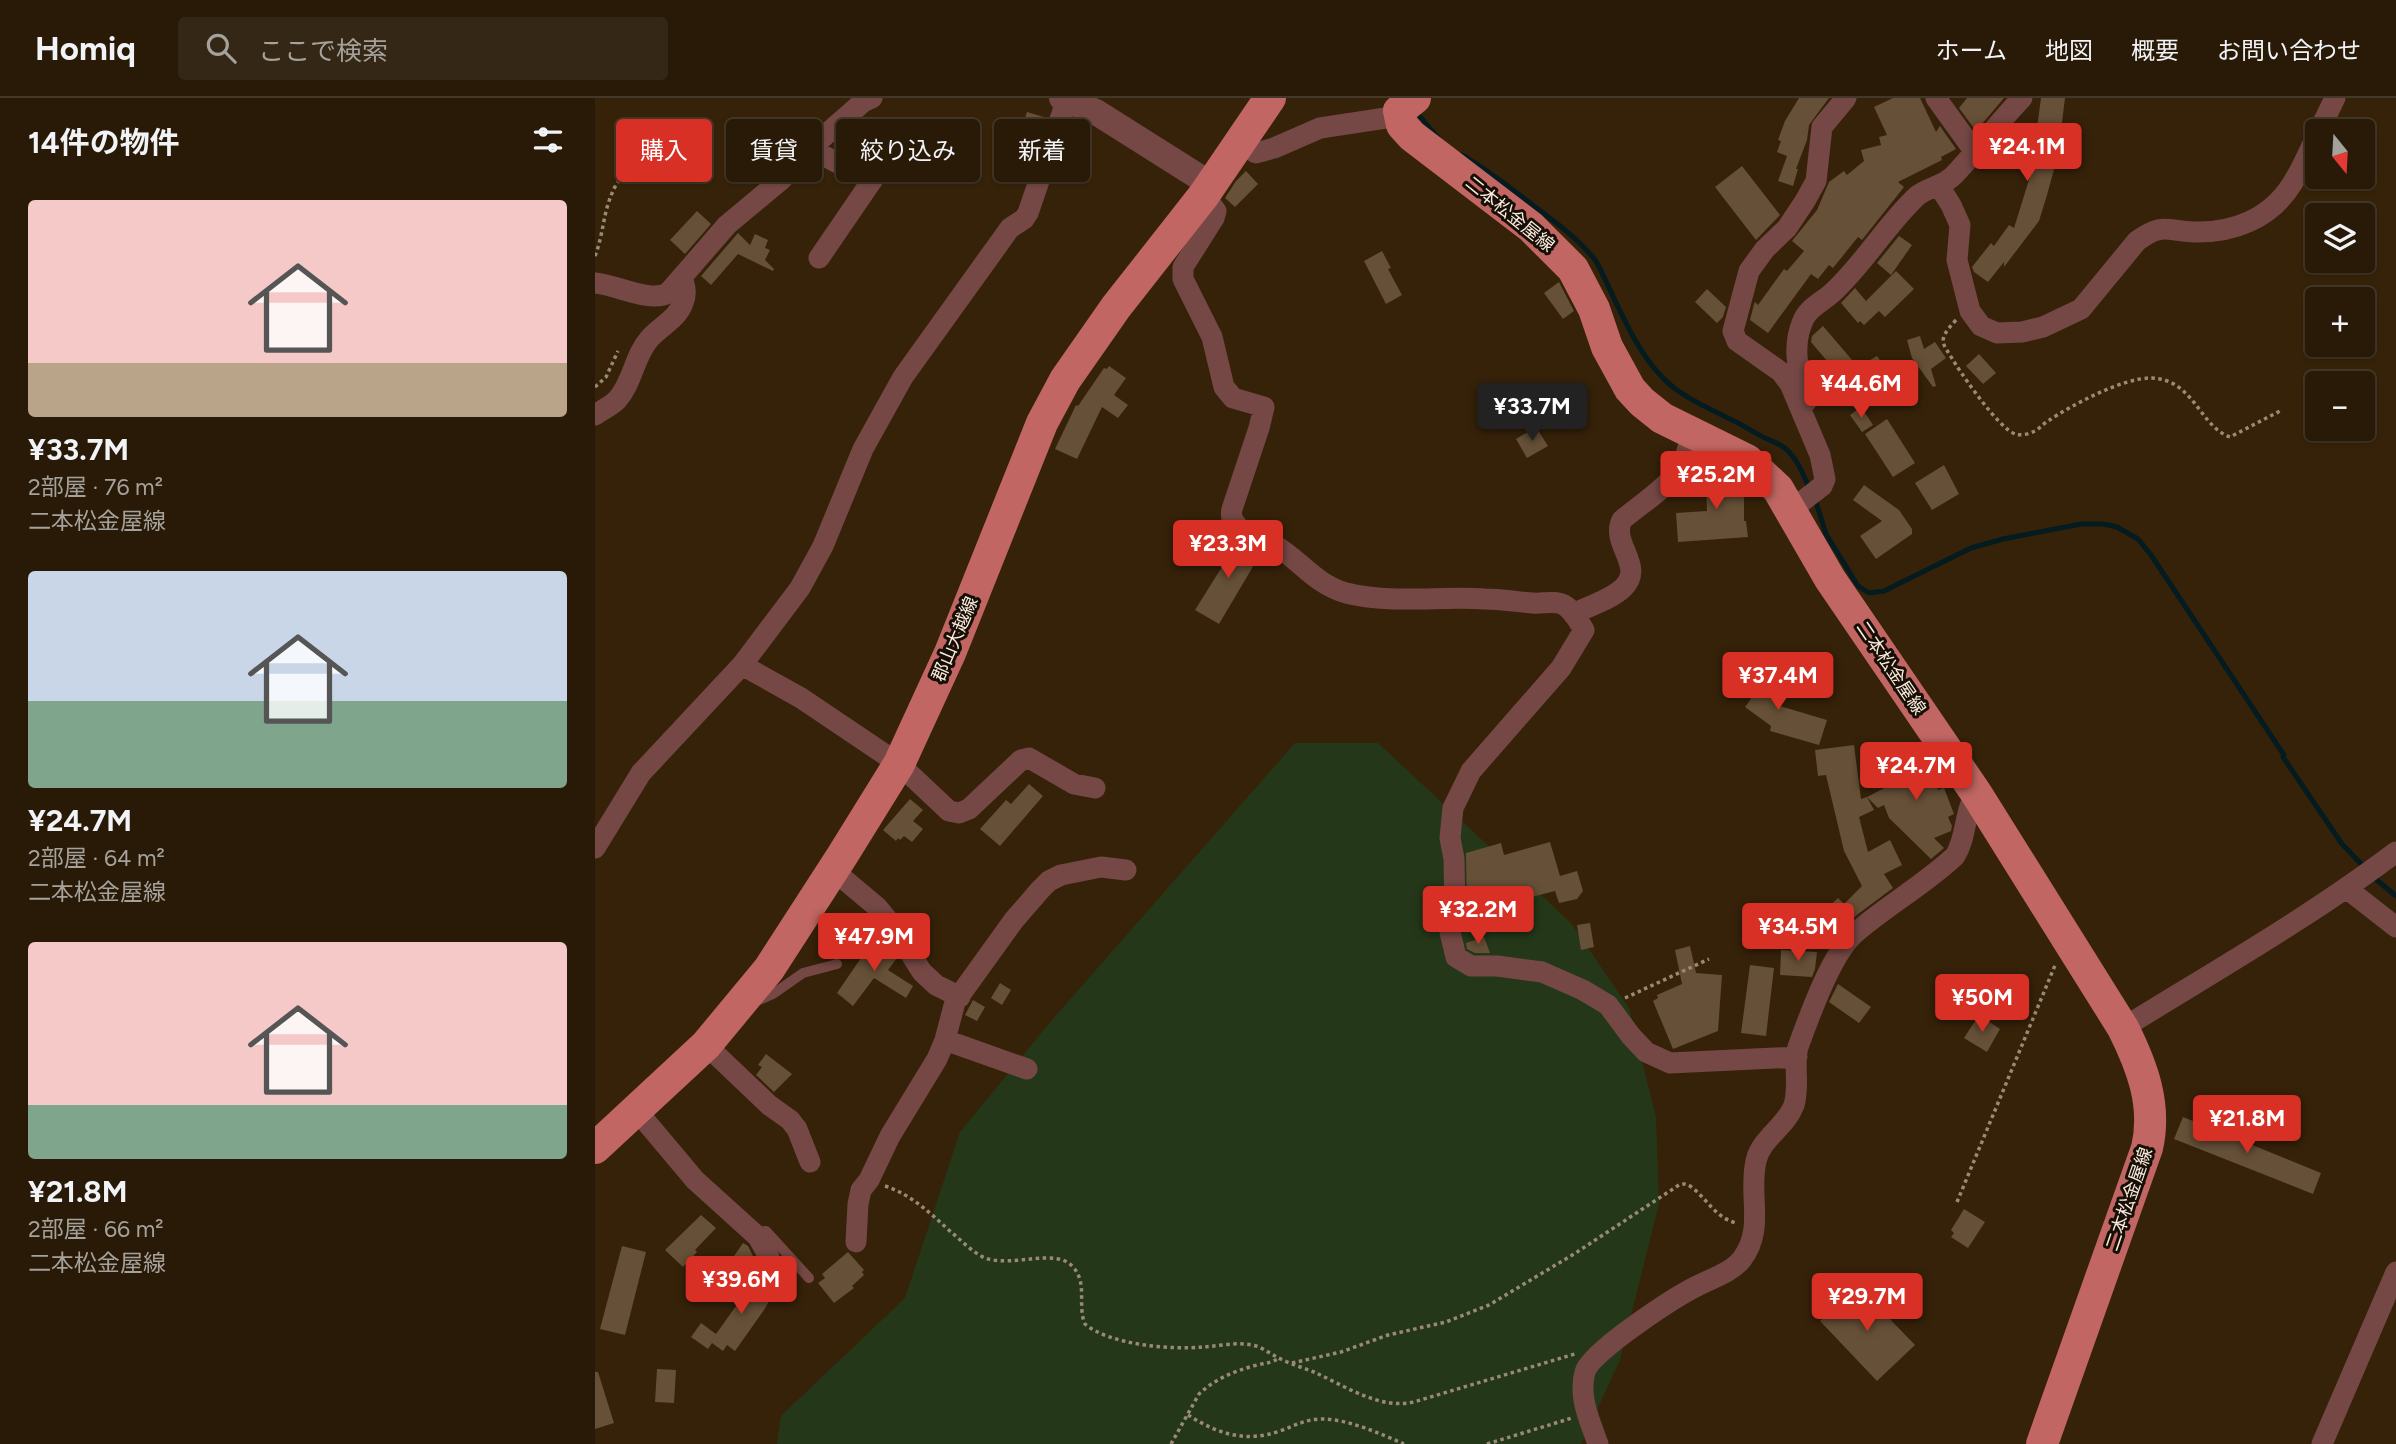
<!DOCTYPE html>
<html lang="ja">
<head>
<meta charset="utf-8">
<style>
	:root { --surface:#281a07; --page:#342715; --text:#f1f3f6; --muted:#a5a19b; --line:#443828; --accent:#d93025 }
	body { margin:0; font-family:Figtree,"Noto Sans JP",sans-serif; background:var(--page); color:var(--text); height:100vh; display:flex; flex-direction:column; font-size:26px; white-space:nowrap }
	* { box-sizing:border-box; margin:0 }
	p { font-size:23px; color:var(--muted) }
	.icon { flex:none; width:38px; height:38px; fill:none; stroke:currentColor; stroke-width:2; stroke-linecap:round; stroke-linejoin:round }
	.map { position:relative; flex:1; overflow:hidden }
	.sheet { display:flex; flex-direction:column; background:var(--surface); width:595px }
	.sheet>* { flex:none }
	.top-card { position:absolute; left:21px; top:21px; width:665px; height:63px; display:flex; gap:14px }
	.needle { width:46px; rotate:162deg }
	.tools { position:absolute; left:1710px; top:21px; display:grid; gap:14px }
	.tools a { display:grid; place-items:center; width:70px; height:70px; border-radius:7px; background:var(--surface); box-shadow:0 2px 5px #0004,0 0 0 2px var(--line); font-size:35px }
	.price { position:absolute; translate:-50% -60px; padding:0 16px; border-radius:7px; background:var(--accent); color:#fff; font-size:23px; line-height:46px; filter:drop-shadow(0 2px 4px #0008) }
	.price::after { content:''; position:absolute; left:50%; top:42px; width:21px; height:16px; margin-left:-10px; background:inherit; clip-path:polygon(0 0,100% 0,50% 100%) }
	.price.current { background:#222; color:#fff }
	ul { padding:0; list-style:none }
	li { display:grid; align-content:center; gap:14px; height:371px; padding:0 28px }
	li span { display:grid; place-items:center; height:217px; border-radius:7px; color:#555 }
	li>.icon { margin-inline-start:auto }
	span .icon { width:126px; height:126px; fill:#fffc; stroke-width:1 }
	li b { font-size:30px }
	h2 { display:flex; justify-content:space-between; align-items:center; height:84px; padding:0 28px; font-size:30px }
	.tag { padding:0 24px; border-radius:7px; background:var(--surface); box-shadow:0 2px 5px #0004,0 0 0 2px var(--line); font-size:24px; line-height:63px }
	.tag.current { background:var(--accent); color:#fff }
	header { display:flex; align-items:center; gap:42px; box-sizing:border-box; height:98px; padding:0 35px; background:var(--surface); border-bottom:2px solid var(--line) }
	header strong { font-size:33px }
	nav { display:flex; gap:38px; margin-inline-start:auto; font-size:24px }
	.search { width:490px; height:63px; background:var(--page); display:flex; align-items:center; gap:18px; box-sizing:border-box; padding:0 24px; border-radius:7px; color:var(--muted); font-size:26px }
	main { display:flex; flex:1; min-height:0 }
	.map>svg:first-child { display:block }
	.green { fill:#243819 }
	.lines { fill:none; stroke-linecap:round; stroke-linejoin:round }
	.stream { stroke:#041b1f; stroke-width:5 }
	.building { fill:#665037 }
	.path { stroke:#9a8975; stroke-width:3.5; stroke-dasharray:3.5 3.5; stroke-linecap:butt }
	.service { stroke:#754845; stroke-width:10 }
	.minor { stroke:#754845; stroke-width:21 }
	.tertiary { stroke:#754845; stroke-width:26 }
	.primary { stroke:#c16662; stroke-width:32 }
	.labels { text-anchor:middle; stroke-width:6; stroke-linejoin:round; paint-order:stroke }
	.street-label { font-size:18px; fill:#faecde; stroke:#170e05 }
</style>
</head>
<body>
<header>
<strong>Homiq</strong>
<div class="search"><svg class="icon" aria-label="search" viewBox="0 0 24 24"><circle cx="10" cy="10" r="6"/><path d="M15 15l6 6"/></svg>ここで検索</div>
<nav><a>ホーム</a><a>地図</a><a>概要</a><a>お問い合わせ</a></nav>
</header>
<main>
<section class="sheet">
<h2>14件の物件<svg class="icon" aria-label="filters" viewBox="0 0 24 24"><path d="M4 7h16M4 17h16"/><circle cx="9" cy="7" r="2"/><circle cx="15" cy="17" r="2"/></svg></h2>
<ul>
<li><span style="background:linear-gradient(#f6c9c9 75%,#b9a48a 0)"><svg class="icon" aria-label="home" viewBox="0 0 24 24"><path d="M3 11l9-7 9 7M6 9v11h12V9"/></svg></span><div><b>¥33.7M</b><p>2部屋 · 76 m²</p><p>二本松金屋線</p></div></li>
<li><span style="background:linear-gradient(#c9d6e8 60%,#7fa58c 0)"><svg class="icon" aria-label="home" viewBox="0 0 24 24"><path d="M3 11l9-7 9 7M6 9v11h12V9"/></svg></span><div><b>¥24.7M</b><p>2部屋 · 64 m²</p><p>二本松金屋線</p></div></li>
<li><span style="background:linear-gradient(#f6c9c9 75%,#7fa58c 0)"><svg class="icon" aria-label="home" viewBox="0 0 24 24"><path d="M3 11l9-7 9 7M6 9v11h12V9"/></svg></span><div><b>¥21.8M</b><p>2部屋 · 66 m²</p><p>二本松金屋線</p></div></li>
</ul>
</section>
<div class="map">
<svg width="1801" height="1346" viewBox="0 0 1801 1346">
	<rect width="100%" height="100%" fill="#362209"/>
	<path class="green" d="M700 645H783L976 825 1034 910 1061 1020 1064 1105 1025 1262 986 1346H182L186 1318 310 1200 365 1034 457 922Z"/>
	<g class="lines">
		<path class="stream" d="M822 15 845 42
			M867 57C891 71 913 88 935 105 959 123 983 140 1001 163 1023 205 1041 260 1079 290 1099 305 1122 314 1145 326 1152 330 1160 335 1168 339 1176 343 1184 345 1191 351 1203 362 1209 378 1215 392
			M1220 401 1231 436 1263 488 1274 495 1289 493 1376 450 1408 441 1486 426H1508L1522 429 1543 441 1556 457 1689 657 1688 659 1747 746 1771 771
			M1777 778 1801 798"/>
	</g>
	<path class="building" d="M1204 0H1234L1214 27 1212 42 1201 71H1203L1198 88 1183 83 1192 58 1182 54 1186 43 1183 42 1190 23Z
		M1298 0H1325L1341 34 1345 28 1361 51 1346 59 1347 62 1303 84 1309 89 1267 142 1263 139 1238 170 1234 167 1223 181 1216 176 1173 235 1155 222 1159 206 1160 204 1163 207 1189 171 1192 173 1209 153 1197 143 1222 112 1234 84 1249 73 1252 77 1269 63 1266 52 1286 47 1284 39 1292 37 1279 9Z
		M1372 0H1409L1381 33 1364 10Z
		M1446 0H1470L1463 57 1452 97 1444 123 1409 169V164L1393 184 1379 174 1377 169 1396 145 1399 148 1414 127 1419 130 1437 72 1413 68 1414 63 1409 62 1411 48H1405L1406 44 1414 34 1441 37Z
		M432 14 452 20 442 48 423 43Z
		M192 27 207 42 185 64 173 51 176 49 172 46Z
		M1147 68 1185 117 1161 142 1120 89Z
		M651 73 663 86 640 109 630 100 641 83Z
		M102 113 116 126 90 156 75 142Z
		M143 135 155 147 160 136 173 142 170 150 175 152 170 162 179 171 178 173 143 156 116 187 106 178Z
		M1304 138 1317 147 1296 177 1282 165Z
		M787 153 796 170 793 171 807 197 791 206 769 163Z
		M1301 173 1319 191 1290 219 1284 213 1269 227 1265 223 1263 225 1246 205 1260 190 1271 203Z
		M964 184 979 213 968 221 949 195Z
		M1112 191 1131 209 1128 219 1122 225 1100 204Z
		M1228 228 1263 269 1282 258 1298 280 1258 309 1242 288 1249 283 1216 244 1217 238Z
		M1325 238 1329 251 1340 244 1351 260 1336 271 1341 288 1338 289 1317 260 1312 242Z
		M1384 256 1401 275 1388 286 1371 268Z
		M514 268 531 280 519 297 533 307 523 320 507 309 482 361 460 351 481 307 483 308 509 270 512 271Z
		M1266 309 1278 327 1267 334 1255 317Z
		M1292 321 1320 365 1298 379 1270 336Z
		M941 329 953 348 932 360 921 341Z
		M1110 364 1126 370V381L1145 380 1149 384V423H1151L1153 439 1083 444 1081 415 1112 413Z
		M1349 367 1364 396 1337 412 1320 385Z
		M1269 387 1304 412 1317 431V436L1281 461 1265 438 1287 423 1258 402Z
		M636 440 666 455 624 526 600 512 630 464 624 460Z
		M1142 567 1166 590 1184 603 1181 607 1232 622 1224 647 1175 633 1176 628 1150 609 1156 601 1131 578Z
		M1259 647 1266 701 1272 699 1279 712 1264 719 1273 754 1295 742 1307 767 1289 776 1298 790 1263 816 1242 836 1224 818 1243 800 1249 806 1267 788 1249 753 1231 677 1223 678 1220 652Z
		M1328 651 1343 692 1349 690 1359 716 1353 719 1357 728 1356 733 1339 740 1349 750 1336 761 1294 720 1289 707 1283 710 1272 699 1299 685 1291 665Z
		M434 686 448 698 405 748 385 731 411 702 416 706Z
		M315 701 328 712 318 723 328 731 317 744 309 738 305 742 303 740 301 743 288 732Z
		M955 744 965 778 982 773 988 793 982 801 964 805 960 793 872 816 871 755 906 745 909 757Z
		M995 825 999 849 986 852 982 827Z
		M287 836 302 860 293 872 318 888 311 900 279 880 258 908 242 895 268 857 270 858Z
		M889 839 895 855H880L872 851 871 845Z
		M1095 848 1101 875 1127 877 1123 933 1078 951 1058 903 1063 900 1062 897 1087 886 1080 852Z
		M1186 852 1222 854 1220 871 1217 879 1185 877Z
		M1155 867 1179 870 1171 938 1146 935Z
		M405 885 416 892 407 907 396 900Z
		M1243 886 1276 909 1264 925 1234 904Z
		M378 902 390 909 382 923 370 917Z
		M1384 917 1405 931 1392 954 1369 940Z
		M171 956 197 976 179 994 161 977 167 969 163 967Z
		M1588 1019 1726 1075 1718 1096 1579 1041Z
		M1369 1111 1390 1124 1373 1150 1356 1139 1359 1135 1356 1132Z
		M106 1117 121 1130 100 1152 102 1154 88 1169 70 1152Z
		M148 1145 153 1148 158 1158 151 1169 137 1161Z
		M27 1148 51 1154 30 1237 5 1231Z
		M253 1154 269 1172 267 1174 269 1177 257 1188 259 1190 239 1205 223 1185 230 1180 227 1176Z
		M177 1171 189 1178 169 1212 140 1253 132 1247 128 1253 117 1245 113 1251 96 1239 106 1225 121 1236 146 1201 153 1206 172 1172Z
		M1262 1187 1320 1247 1282 1283 1225 1223Z
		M62 1271 81 1272 79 1305 60 1304Z
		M0 1274H3L19 1325 0 1331Z"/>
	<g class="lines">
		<path class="path" d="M0 158C8 138 8 117 16 98 23 77 43 62 58 46
			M1361 222C1341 244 1347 243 1361 267 1371 282 1403 329 1420 336 1426 338 1434 336 1440 333 1445 330 1448 326 1453 323 1477 307 1527 280 1556 280 1599 281 1604 328 1635 339L1685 313
			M0 289 11 279 23 253
			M1030 900 1114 861
			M290 1088C317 1097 335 1115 356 1134 367 1143 377 1154 390 1160 418 1170 461 1149 478 1169 493 1185 482 1208 490 1226 515 1247 576 1252 608 1249 625 1248 644 1243 661 1248 668 1250 674 1255 680 1258 692 1265 706 1269 719 1274 750 1288 785 1312 819 1304L980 1256
			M1362 1104 1461 865
			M697 1265 746 1254 793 1237 851 1224 894 1207 979 1156 1084 1087C1089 1086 1090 1085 1095 1088 1112 1100 1119 1119 1141 1125
			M593 1317C623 1336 650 1345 685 1333 699 1328 711 1321 726 1321 753 1321 784 1335 809 1346
			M576 1346 604 1296C621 1280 640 1273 662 1267 670 1265 677 1265 684 1260
			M892 1346 977 1320"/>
		<path class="service" d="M157 905 178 896 208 875 242 866
			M161 1134 171 1133 214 1180"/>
		<path class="minor" d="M1341 0 1380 54
			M1724 33 1740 0
			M644 45 661 55 679 50 725 30 804 18
			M216 51 277 83
			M1344 88 1356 107 1365 127 1362 162 1375 213 1386 228 1402 235 1427 234 1448 229 1486 211 1542 143C1568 124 1571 133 1599 134 1638 135 1675 121 1697 86 1707 71 1714 53 1722 37
			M609 97 621 113 619 120 588 169V181L617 239 629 289 638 300 669 309 664 330 637 411C632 432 661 437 676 445 704 460 719 486 751 495 795 506 845 498 890 501 906 501 922 504 938 505 948 506 960 502 969 507 978 512 984 524 989 532L966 570 876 673 858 710 855 740 859 761 860 812 855 834 861 859 876 868H902L947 874 988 892 1013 907 1036 938 1051 954 1075 965 1202 959
			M224 160 302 46
			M0 185C22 187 55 205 73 195L132 127 186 82 227 40 268 4 277 0
			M1211 304C1205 277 1196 252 1207 225 1212 210 1226 205 1237 195 1269 166 1291 127 1322 98 1333 89 1349 88 1359 77 1383 52 1403 25 1427 0
			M0 317C7 312 16 308 22 302 38 284 39 258 55 240 66 228 82 221 88 205 92 196 90 188 87 179
			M1196 412 1227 388 1230 381 1225 357 1195 286 1186 274 1142 243 1138 233 1154 173 1170 151 1192 130 1210 103 1221 83 1227 29 1251 0
			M978 516C994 508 1015 502 1028 490 1051 468 1015 446 1027 422 1060 394 1091 382 1096 334
			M147 567 206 600 304 666 354 713 364 715 374 711 426 662 434 660 479 686 500 690
			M0 750 46 675 147 567 205 490 228 448 268 351 308 279 415 130 429 121 433 115 472 1
			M238 772 282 809 300 831 327 874 341 887 365 899
			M1751 790 1801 829
			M1528 930C1620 873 1715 819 1801 754
			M350 942 432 971
			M111 947 174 1007 195 1022 202 1031 215 1064
			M42 1013 100 1082 163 1139 174 1159
			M261 1144 263 1106 266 1092 274 1082 295 1038 342 961 350 942 360 904 419 822 445 792 454 783 466 777 506 769 531 772
			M1003 1346C995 1323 983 1299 990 1274 995 1254 1080 1199 1102 1188 1117 1180 1136 1175 1147 1161 1170 1131 1153 1097 1161 1063 1166 1040 1191 1029 1199 1007 1205 987 1198 966 1203 949 1214 919 1236 857 1259 836 1291 808 1329 787 1360 758 1372 739 1369 714 1381 695
			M1727 1346 1801 1174"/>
		<path class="tertiary" d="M467 0 501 14 615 86"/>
		<path class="primary" d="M820 0 804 13 807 27 817 38 936 129 978 171 999 211 1012 249 1035 291 1047 304 1067 320 1152 362 1183 391 1235 481 1381 695 1528 930C1547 968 1562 1007 1552 1050L1447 1346
			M0 1050 111 947 174 871 247 758 304 666 355 555 447 325 470 282 521 209 609 97 675 0"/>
	</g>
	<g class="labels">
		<g class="street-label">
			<text transform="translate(915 116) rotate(39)" y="6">二本松金屋線</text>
			<text transform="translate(360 541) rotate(-67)" y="6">郡山大越線</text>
			<text transform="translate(1296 570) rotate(56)" y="6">二本松金屋線</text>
			<text transform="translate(1534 1101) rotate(-71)" y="6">二本松金屋線</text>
		</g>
	</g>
</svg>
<div class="tools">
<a><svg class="needle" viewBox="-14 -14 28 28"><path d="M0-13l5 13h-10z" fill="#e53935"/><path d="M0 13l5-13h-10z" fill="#a5a19b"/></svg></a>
<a><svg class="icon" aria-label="layers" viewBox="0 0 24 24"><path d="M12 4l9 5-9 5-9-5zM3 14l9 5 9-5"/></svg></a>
<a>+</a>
<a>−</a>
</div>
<b class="price" style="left:1432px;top:85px">¥24.1M</b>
<b class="price" style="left:1266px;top:322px">¥44.6M</b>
<b class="price current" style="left:937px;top:345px">¥33.7M</b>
<b class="price" style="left:1121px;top:413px">¥25.2M</b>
<b class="price" style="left:633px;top:482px">¥23.3M</b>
<b class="price" style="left:1183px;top:614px">¥37.4M</b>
<b class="price" style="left:1321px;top:704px">¥24.7M</b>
<b class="price" style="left:883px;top:848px">¥32.2M</b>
<b class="price" style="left:1203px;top:865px">¥34.5M</b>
<b class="price" style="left:279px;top:875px">¥47.9M</b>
<b class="price" style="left:1387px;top:936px">¥50M</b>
<b class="price" style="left:1652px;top:1057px">¥21.8M</b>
<b class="price" style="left:146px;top:1218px">¥39.6M</b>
<b class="price" style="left:1272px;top:1235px">¥29.7M</b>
<div class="top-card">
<a class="tag current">購入</a>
<a class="tag">賃貸</a>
<a class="tag">絞り込み</a>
<a class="tag">新着</a>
</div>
</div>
</main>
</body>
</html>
